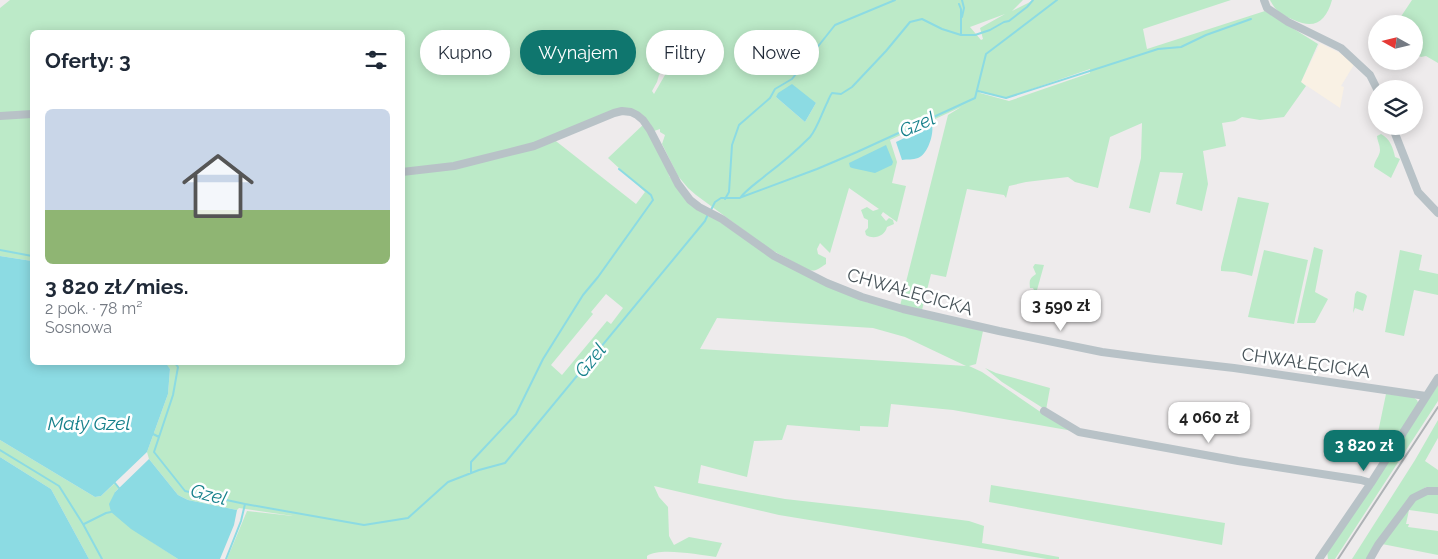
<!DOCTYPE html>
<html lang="pl">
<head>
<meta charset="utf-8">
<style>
	:root { --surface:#fff; --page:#f6f6f7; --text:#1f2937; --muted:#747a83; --line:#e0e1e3; --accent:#0f766e }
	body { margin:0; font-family:Raleway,sans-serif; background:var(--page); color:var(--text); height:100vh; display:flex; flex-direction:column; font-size:19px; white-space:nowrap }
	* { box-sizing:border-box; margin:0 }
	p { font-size:16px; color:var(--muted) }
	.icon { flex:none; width:28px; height:28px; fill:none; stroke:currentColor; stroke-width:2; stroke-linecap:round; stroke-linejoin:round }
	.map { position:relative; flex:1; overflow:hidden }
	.panel { position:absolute; left:30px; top:30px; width:375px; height:335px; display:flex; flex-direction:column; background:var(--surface); border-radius:8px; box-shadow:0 2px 12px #0003 }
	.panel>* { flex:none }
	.hud { position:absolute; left:420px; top:30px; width:475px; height:45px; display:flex; gap:10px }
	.needle { width:32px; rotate:278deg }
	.controls { position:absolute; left:1368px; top:15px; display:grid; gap:10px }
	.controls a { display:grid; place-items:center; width:55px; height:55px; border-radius:50%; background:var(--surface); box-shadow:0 2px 12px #0003; font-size:25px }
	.price { position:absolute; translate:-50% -42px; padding:0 11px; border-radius:10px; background:#fff; color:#222; font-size:16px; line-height:32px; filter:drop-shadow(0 1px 2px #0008) }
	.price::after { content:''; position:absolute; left:50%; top:30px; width:15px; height:11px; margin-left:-8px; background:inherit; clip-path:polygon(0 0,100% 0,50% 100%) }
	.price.active { background:var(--accent); color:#fff }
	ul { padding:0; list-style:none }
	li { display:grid; align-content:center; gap:10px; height:265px; padding:0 15px }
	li+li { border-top:1px solid var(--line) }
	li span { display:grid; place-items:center; height:155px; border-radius:8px; color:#555 }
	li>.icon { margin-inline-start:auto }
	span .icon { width:90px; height:90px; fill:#fffc; stroke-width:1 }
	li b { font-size:21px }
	h2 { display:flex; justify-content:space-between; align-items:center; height:60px; padding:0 15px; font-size:21px }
	.tag { padding:0 18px; border-radius:22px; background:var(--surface); box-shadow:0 2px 12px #0003; font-size:18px; line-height:45px }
	.tag.active { background:var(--accent); color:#fff }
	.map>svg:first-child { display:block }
	.commercial { fill:#f9f1e4 }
	.green { fill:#bceac8; fill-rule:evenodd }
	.water { fill:#8cdbe3 }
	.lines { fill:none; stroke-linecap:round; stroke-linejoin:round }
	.stream { stroke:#8cdbe3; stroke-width:2 }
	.street { stroke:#b8c2c7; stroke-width:8 }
	.rail { stroke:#aeb2b5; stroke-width:2 }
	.labels { text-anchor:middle; stroke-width:5; stroke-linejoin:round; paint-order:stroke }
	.street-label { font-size:18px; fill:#455157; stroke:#fff }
	.water-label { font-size:19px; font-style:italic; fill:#16808b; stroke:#fff }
</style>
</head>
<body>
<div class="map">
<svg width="1438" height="559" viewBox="0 0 1438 559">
	<rect width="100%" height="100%" fill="#eeebec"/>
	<path class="commercial" d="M1320 43 1340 53 1355 63 1341 86 1344 87 1340 108 1301 82Z"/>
	<path class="green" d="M10 0H1023L1012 11 1034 0H1231L1143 29 1147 49 1265 11 1318 44 1301 82 1306 86 1284 117 1260 120 1242 117 1235 121 1222 123 1226 146 1203 151 1208 184 1202 211 1176 204 1183 173 1160 172 1150 213 1129 208 1141 158 1142 123 1110 137 1098 188 1075 182 1068 177 1026 182 1009 186 1006 198 1004 195 967 189 946 277 931 274 922 310 900 306 948 115 961 107 890 140 897 162 892 183 906 186 897 222 883 212 881 215 886 221 889 218 893 220 894 224 887 227C885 236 874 240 866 235L865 231 868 228V220L864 218 861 210 867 207 873 211 879 209 849 188 830 253 820 243 817 249 818 254 826 258V264C819 268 817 272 808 270L768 248 696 195 688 188 678 176 662 144 665 135 660 132V129L654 131 630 110 552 138 636 204 645 192 608 158 645 123 668 170 669 176 686 198 743 238 866 302 983 331 976 364 969 366 982 372 1042 413 1073 431 953 410 891 404 888 427 860 426V431L787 425 782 440 754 441 747 477 701 465 698 483 785 499 883 510 969 521 984 526 982 543 1059 557V559H1047L779 515 654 486 659 497 668 507 669 536 674 545 689 537 722 543 716 557C699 555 660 547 647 556V559H227L247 511 293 516 239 508 237 510 188 500 178 495 149 459 147 452 168 394 170 369 165 363 402 362V32H32V261L0 256V8ZM1005 14 980 28 983 39 981 40 970 27ZM700 31 690 43 665 75 654 94 652 91 657 82 659 75 676 52 696 33ZM1090 69V73L1009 101 980 93 979 91 1006 98ZM776 97 816 103 805 122ZM606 294 623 308 611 324 607 321 562 375 551 365 593 314 591 312ZM717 318 873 328 905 337 966 366 700 349Z
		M1270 0H1332C1326 21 1315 30 1294 20 1282 15 1276 12 1270 0Z
		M1412 0H1438V63L1426 56 1421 57 1414 53V24H1396Z
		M1381 134C1390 139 1393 147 1395 157L1400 159 1391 178 1374 167C1374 161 1380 156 1380 150 1380 145 1377 140 1377 136Z
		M1238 197 1269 203 1252 276 1235 272 1221 271V267Z
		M1314 247 1323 250 1315 292 1328 299 1315 323H1297Z
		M1264 250 1308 260 1294 324 1248 317Z
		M1400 250 1422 255 1419 270 1438 274V295L1414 290 1404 336 1385 332Z
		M1035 264 1044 265 1037 290 1035 292 1033 288H1030C1029 280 1030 278 1036 274L1033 267Z
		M1357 291 1365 294 1367 296 1363 311 1355 308 1353 313 1355 294Z
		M985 368 996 373 1050 388 1046 410 1002 382Z
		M1438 385V401L1335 559H1328L1327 551Z
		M1386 394 1413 397 1417 400 1419 405 1392 446 1376 442Z
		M1438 420V438L1425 461 1438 470V488L1426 487 1411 497 1369 559H1352L1415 460Z
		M0 440 95 497 101 496 115 483 119 488 115 492 152 542 178 559H89L51 489 0 457Z
		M991 485 1225 523 1222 545 989 502Z
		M1438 493V514L1409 510 1406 524H1409L1408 527 1438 531V555L1382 544 1414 501 1423 495Z"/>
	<path class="water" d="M792 84 816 103 805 122 776 97 778 93Z
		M932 125C934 134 928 154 918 158 913 160 907 159 902 160L896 142Z
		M886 145 893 162 892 165 875 173 852 168 850 167 849 163Z
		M0 256 32 261V362H165L170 369 168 394 147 452 101 496 95 497 0 440Z
		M0 457 51 489 89 559H0Z
		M149 459 178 495 188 500 237 510 234 525 220 559H178L131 529 111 512 109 504 115 492Z"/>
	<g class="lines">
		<path class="stream" d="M962 0 964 8 962 17
			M959 4 961 9V35
			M978 91 1006 98 1158 49 1181 47 1206 35 1251 19
			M740 198C747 189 758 182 766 175 782 163 796 151 810 137 817 129 822 113 827 103 829 99 829 97 832 93L841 94 852 87 886 51 910 22 922 19 942 29 961 35H975L990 30 1004 22 1009 21 1027 7 1033 0
			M725 199 729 192 732 145 739 125 770 98 775 89 792 79 835 25 895 0
			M711 210 715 202 721 198H739L817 169 857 152 975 98 986 54 1057 0
			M0 250 32 256
			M174 362 178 367 173 395 154 452 185 491 245 504 364 525 408 518 448 482 479 470 505 463 705 221 708 214
			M153 434 159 437
			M0 450 59 486 83 524 102 559
			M471 473V462L516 414 543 359 583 295 598 277 653 200 651 195 619 169
			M115 483 119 488
			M84 524 106 513 111 512
			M226 559 241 521 245 504"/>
		<path class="street" d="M1264 0 1267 8 1288 22 1341 48 1370 75 1377 89
			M0 116 32 114
			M1392 126 1418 192 1438 213
			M402 172 454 166 534 146 614 113 622 111 631 112 637 115 643 120 650 130 678 184 690 200 699 207 722 219 774 256 827 283 862 297 903 309 999 331 1102 352 1155 359 1234 368 1426 396
			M1044 411 1079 432 1238 461 1361 480 1371 483
			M1319 559 1371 483 1438 378
			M1370 559 1378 545 1413 498 1427 491H1438"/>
		<path class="rail" d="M1338 559 1438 407"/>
	</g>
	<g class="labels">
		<g class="street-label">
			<text transform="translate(910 292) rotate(16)" y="6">CHWAŁĘCICKA</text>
			<text transform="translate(1306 363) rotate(8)" y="6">CHWAŁĘCICKA</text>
		</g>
		<g class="water-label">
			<text transform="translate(917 124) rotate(-24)" y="7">Gzel</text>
			<text transform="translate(590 360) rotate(-51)" y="7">Gzel</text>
			<text x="89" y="430">Mały Gzel</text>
			<text transform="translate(209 494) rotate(14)" y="7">Gzel</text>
		</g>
	</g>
</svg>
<div class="controls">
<a><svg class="needle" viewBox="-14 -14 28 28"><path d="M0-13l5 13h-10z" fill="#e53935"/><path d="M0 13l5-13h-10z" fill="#747a83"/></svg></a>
<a><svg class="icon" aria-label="layers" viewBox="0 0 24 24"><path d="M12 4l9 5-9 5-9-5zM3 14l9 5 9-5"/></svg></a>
</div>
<b class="price" style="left:1061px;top:332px">3 590 zł</b>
<b class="price" style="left:1209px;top:444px">4 060 zł</b>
<b class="price active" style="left:1364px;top:472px">3 820 zł</b>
<div class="hud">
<a class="tag">Kupno</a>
<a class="tag active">Wynajem</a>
<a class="tag">Filtry</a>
<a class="tag">Nowe</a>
</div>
<section class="panel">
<h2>Oferty: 3<svg class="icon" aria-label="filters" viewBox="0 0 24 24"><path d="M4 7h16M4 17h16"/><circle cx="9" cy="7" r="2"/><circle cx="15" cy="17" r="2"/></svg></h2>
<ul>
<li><span style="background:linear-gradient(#c9d6e8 65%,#8fb573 0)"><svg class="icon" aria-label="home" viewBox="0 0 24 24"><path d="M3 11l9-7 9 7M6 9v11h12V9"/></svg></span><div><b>3 820 zł/mies.</b><p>2 pok. · 78 m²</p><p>Sosnowa</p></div></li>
</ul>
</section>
</div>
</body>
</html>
